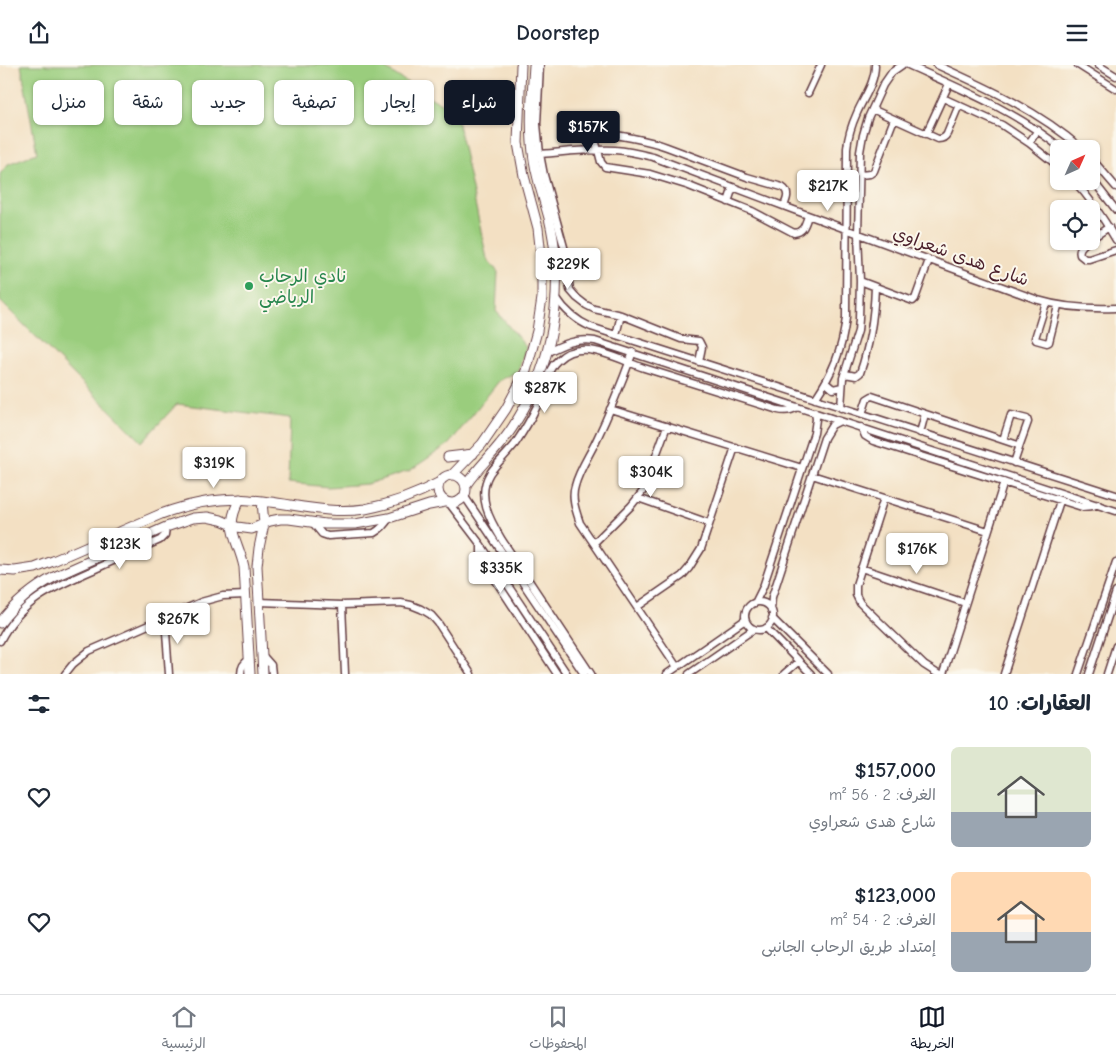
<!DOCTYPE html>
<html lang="ar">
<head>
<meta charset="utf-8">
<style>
	:root { --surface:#fff; --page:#f2f2f3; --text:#1f2937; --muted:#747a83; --line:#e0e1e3; --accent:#111827 }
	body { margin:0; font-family:"Comic Neue","Playpen Sans Arabic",sans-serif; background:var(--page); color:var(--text); direction:rtl; height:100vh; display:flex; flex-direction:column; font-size:19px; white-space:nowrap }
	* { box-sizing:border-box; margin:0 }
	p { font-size:16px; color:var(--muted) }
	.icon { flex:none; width:28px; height:28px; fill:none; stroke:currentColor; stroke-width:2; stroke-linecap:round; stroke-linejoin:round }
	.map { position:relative; height:609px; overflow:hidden; direction:ltr }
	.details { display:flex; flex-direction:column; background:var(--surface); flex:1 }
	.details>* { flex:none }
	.banner { position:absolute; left:15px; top:15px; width:500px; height:45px; direction:rtl; display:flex; gap:10px }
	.needle { width:32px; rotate:45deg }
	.controls { position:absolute; left:1050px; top:75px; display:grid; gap:10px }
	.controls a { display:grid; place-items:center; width:50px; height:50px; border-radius:8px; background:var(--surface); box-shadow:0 1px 4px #0004; font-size:25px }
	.price { position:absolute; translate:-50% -42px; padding:0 11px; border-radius:5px; background:#fff; color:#222; font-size:16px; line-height:32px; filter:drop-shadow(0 1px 2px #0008) }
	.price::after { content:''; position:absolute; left:50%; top:30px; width:15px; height:11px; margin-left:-8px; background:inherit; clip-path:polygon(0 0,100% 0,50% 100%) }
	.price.selected { background:var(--accent); color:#fff }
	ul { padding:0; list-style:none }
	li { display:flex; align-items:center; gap:15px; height:125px; padding:0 25px }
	li span { display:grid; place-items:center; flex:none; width:140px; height:100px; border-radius:8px; color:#555 }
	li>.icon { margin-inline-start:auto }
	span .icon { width:60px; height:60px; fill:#fffc; stroke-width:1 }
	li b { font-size:21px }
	h2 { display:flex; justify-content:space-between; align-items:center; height:60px; padding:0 25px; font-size:21px }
	.tag { padding:0 18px; border-radius:8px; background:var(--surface); box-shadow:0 1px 4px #0004; font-size:18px; line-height:45px }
	.tag.selected { background:var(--accent); color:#fff }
	header { display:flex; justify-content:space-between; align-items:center; height:65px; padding:0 25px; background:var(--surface); font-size:22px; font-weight:600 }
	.tabs { display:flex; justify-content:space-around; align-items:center; height:70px; border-top:1px solid var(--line); background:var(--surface); font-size:14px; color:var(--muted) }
	.tabs a { display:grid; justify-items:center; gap:2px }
	.tabs .selected { color:var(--accent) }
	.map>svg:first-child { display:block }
	.green { fill:#9acd7d; stroke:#727654 }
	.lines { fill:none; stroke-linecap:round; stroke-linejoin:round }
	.street-casing { stroke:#633c42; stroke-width:9 }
	.secondary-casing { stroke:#633c42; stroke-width:11 }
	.street { stroke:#fff; stroke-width:6 }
	.secondary { stroke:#fff; stroke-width:9 }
	.leisure-dot { fill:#2e9e5b; stroke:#fbf7ec; stroke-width:2 }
	.labels { text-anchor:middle; stroke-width:4; stroke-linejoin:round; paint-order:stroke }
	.street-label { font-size:18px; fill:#4a1f2b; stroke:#fbf7ec }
	.leisure-label { font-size:18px; fill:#27864d; stroke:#fbf7ec; text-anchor:start }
</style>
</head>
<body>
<header><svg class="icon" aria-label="menu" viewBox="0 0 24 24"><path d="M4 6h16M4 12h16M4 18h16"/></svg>Doorstep<svg class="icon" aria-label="share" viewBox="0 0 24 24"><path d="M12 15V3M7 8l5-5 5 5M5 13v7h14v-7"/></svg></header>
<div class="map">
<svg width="1116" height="609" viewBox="0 0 1116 609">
	<rect width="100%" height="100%" fill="#fbf7ec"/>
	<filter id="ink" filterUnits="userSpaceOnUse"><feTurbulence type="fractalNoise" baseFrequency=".02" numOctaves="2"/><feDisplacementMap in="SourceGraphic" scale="10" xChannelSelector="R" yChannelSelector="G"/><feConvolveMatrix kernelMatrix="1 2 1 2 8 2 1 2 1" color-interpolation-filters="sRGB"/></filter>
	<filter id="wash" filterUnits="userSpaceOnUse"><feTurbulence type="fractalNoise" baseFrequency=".0096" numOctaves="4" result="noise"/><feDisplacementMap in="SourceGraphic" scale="20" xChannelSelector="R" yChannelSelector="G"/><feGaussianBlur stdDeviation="1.12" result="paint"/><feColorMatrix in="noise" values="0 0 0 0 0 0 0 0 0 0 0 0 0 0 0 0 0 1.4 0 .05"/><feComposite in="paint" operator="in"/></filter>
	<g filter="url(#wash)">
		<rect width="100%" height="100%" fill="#f3e0c3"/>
		<path class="green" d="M21 0H380L433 34 455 45 487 194 498 207 496 246 526 282 518 306 499 316 449 379 409 406 367 419 328 422 288 418 290 353 177 339 142 377 0 236V109L8 99 37 88Z"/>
	</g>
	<g filter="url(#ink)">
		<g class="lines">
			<g class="street-casing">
				<path id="street" d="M540 0 537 59 540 89 544 110 564 182 570 225 577 233 586 240 594 244 621 250 681 274 699 276 702 282 699 297
					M908 0C961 24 1016 46 1062 84
					M937 0C988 23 1039 46 1082 84
					M1078 0 1116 24
					M1098 0 1116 11
					M808 28 821 0
					M943 33 1002 60 1029 78 1059 102
					M872 44 938 74C942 74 945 73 947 69L959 40
					M926 69 949 19
					M1029 78 1038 65
					M540 89C565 87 590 84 615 85 628 86 641 89 653 92L794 145 1038 235C1064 243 1089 244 1116 243
					M1091 93 1116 122
					M860 110 870 109 874 106 894 54
					M1091 113 1116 145
					M1074 116C1091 134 1104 154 1116 175
					M728 137 733 122
					M784 141C787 134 790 127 782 122L747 112 667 82C657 78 605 65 597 71 596 71 596 73 595 74L601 97 605 102 650 109 689 121 752 146 794 168C804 167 805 159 808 151
					M1091 174 1109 162
					M1088 176C1083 180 1078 183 1080 190L1085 194H1089L1116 185
					M860 216 913 236 915 234 929 195
					M556 232C565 246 575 255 591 262L1116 430
					M1046 238 1035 273 1036 275 1047 278 1049 277 1058 241
					M616 270 621 250
					M633 287C622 317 610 347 596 376 589 391 579 405 575 421 571 433 576 446 580 458L677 602
					M546 288C563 279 577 273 595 276L1116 446
					M845 309 856 311 860 308C870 280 874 252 875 222
					M826 318 833 324 842 322
					M815 334C833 307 842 286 846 253L847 83C848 71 852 59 857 48 864 32 875 18 875 0
					M841 343 843 313 858 266 859 254 860 216 858 169 860 87 863 70 868 53 883 20 892 7 902 0
					M610 344 802 403
					M862 349 867 334 872 331 1018 380 1019 383 1014 398
					M861 362 865 371 873 376 1082 442 1093 441 1098 439
					M920 368 925 349
					M1003 375 1011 350 1027 354 1028 357 1019 382
					M812 410 988 466
					M465 432 584 609
					M638 433 709 458
					M884 433 856 520V530L860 538 924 600 938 609
					M449 438 481 480 567 609
					M313 458 322 469 328 471 374 468C381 464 385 460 389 453
					M594 478 631 441 643 426 667 361
					M481 480V493L557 609
					M861 503 965 538
					M259 537 342 540 401 538 411 540 421 544 431 550 438 558 471 609
					M745 551a14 14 0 1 1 28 0a14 14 0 1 1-28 0Z
					M755 538 763 522 814 368 816 354 815 347
					M342 540 345 609
					M637 542 682 511 689 503 701 484 735 382
					M771 545 772 532 776 520 824 373 832 360 840 356
					M165 553 169 609
					M772 553 828 609
					M766 563 811 609
					M0 576C20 536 54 522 93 505 115 495 137 485 160 475L165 470 166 462
					M263 591 271 600 272 609
					M65 609 73 599 89 586 201 537 223 531 246 530
					M241 609C241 602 243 598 249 595
					M591 609 502 475C490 455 476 431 490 408 497 398 507 389 515 379 523 367 530 356 536 343 539 337 542 331 544 326 548 314 548 303 558 295 566 287 578 284 589 285 608 287 626 297 644 303 689 317 734 331 778 345 786 347 791 346 797 342
					M667 609 745 555
					M689 609 754 564
					M784 609 799 596
					M943 609 1004 417
					M1004 609 1060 436
					M1078 609 1116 497
					M1089 609 1116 527
					M1107 609 1116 581"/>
			</g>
			<g class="secondary-casing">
				<path id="secondary" d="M448 392 473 389
					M438 424a14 14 0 1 1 28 0a14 14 0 1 1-28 0Z
					M452 410 482 379 506 344 526 306 537 266 542 233V200L538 163 524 111 518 78 521 0
					M466 420C476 405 489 393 500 379 513 364 523 346 532 328 557 274 563 211 549 153 544 134 537 115 534 95 529 63 532 32 534 0
					M240 434C223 465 238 473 244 502L250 609
					M262 436 264 459 259 483 257 501 263 609
					M0 505 15 506 35 503 53 496 161 449C189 439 220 432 250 435 288 437 326 450 365 444 392 439 416 430 440 417
					M0 558C15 538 33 523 56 511L166 462 193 453 207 452 221 455 237 462 252 464 270 456 280 454H289L325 459H355L389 453 429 440 445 437"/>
			</g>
			<use href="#street" class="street"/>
			<use href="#secondary" class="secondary"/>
		</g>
	</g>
	<circle class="leisure-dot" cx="249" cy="221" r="5"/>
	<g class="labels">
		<g class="street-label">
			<text transform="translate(961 191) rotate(20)" y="6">شارع هدى شعراوي</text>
		</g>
		<g class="leisure-label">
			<text x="259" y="217">نادي الرحاب<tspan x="259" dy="21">الرياضي</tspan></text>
		</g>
	</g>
</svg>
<div class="controls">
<a><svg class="needle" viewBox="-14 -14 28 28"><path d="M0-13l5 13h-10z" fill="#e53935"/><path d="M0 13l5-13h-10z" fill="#747a83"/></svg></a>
<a><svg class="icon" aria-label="locate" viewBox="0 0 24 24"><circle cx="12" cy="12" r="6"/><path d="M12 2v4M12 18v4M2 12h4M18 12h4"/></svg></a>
</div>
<b class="price selected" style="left:588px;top:88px">$157K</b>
<b class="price" style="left:828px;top:147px">$217K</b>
<b class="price" style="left:568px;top:225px">$229K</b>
<b class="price" style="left:545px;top:349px">$287K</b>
<b class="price" style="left:214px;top:424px">$319K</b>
<b class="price" style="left:651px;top:433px">$304K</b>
<b class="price" style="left:120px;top:505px">$123K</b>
<b class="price" style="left:917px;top:510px">$176K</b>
<b class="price" style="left:501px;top:529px">$335K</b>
<b class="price" style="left:178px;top:580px">$267K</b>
<div class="banner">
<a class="tag selected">شراء</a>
<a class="tag">إيجار</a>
<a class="tag">تصفية</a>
<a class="tag">جديد</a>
<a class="tag">شقة</a>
<a class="tag">منزل</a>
</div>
</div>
<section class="details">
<h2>العقارات: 10<svg class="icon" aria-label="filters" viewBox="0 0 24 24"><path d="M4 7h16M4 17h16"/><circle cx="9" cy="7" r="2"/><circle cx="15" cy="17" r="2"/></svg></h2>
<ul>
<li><span style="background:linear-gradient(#dfe7d0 65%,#9aa5b1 0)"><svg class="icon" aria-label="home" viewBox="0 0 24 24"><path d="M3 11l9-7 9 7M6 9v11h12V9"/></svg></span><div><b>$157,000</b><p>الغرف: 2 · 56 m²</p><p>شارع هدى شعراوي</p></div><svg class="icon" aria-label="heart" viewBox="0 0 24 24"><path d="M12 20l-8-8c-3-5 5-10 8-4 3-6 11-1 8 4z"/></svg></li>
<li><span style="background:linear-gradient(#ffd9b3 60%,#9aa5b1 0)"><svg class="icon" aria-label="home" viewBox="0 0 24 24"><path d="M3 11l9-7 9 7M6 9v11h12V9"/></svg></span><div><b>$123,000</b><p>الغرف: 2 · 54 m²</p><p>إمتداد طريق الرحاب الجانبى</p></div><svg class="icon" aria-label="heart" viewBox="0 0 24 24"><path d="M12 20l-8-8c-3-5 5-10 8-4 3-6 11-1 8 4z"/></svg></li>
</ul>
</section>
<nav class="tabs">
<a class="selected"><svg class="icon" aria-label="map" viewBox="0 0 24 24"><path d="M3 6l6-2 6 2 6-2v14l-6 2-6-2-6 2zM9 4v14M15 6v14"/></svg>الخريطة</a>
<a><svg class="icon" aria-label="saved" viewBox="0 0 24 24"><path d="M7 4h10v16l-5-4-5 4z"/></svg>المحفوظات</a>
<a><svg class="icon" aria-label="home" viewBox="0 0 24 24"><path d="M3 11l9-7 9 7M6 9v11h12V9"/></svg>الرئيسية</a>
</nav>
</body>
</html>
